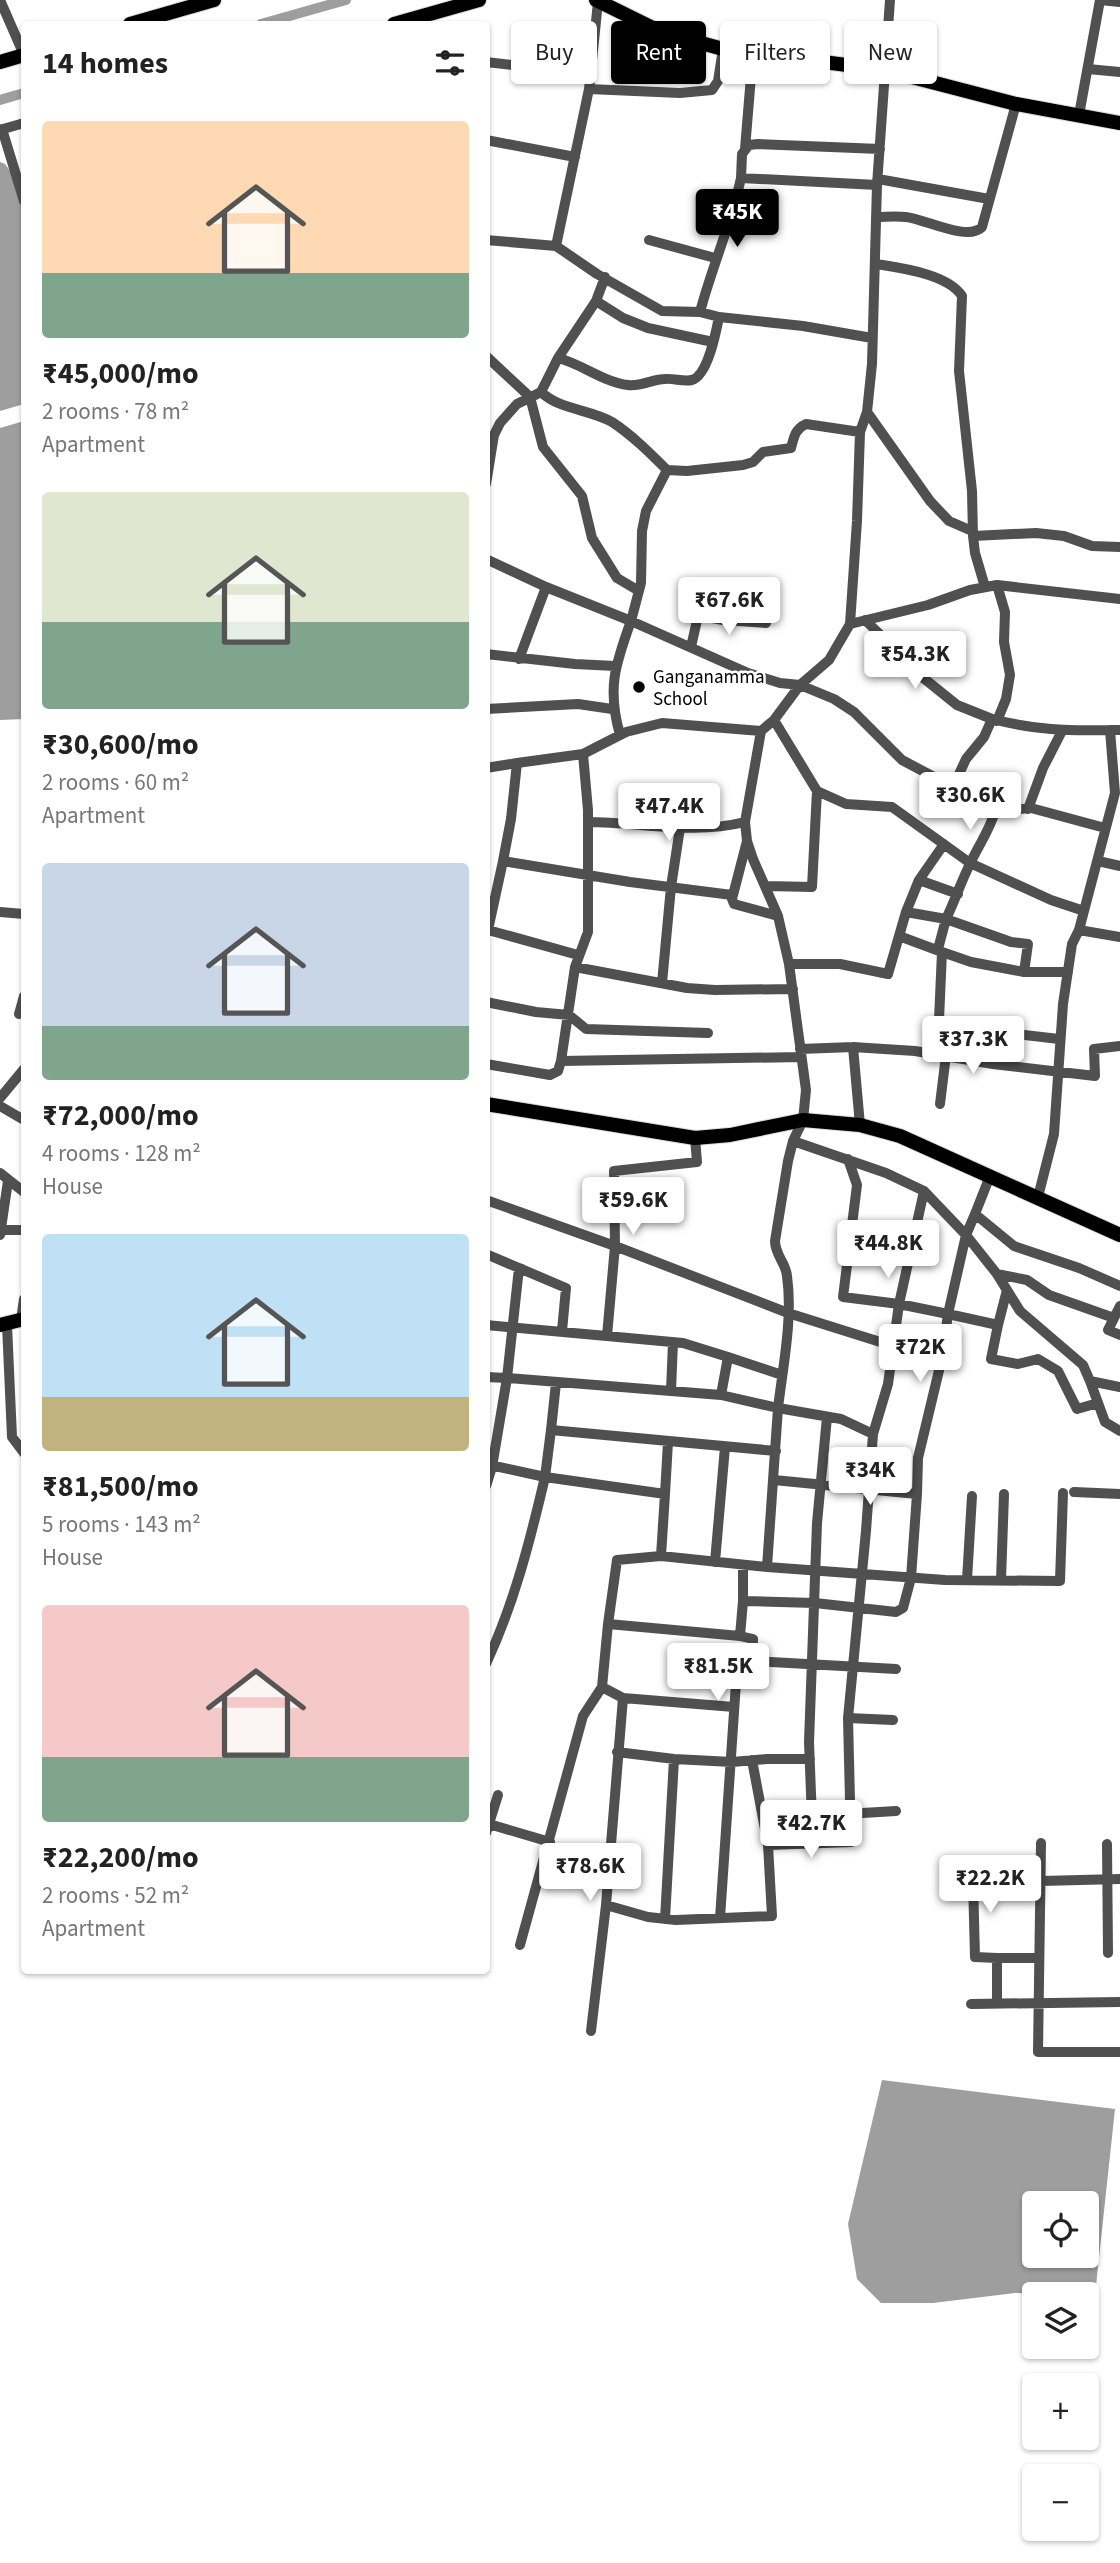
<!DOCTYPE html>
<html lang="en">
<head>
<meta charset="utf-8">
<style>
	:root { --surface:#fff; --page:#f6f6f6; --text:#222; --muted:#767676; --accent:#000 }
	body { margin:0; font-family:"Source Sans 3",sans-serif; background:var(--page); color:var(--text); height:100vh; display:flex; flex-direction:column; font-size:26px; white-space:nowrap }
	* { box-sizing:border-box; margin:0 }
	p { font-size:23px; color:var(--muted) }
	.icon { flex:none; width:38px; height:38px; fill:none; stroke:currentColor; stroke-width:2; stroke-linecap:round; stroke-linejoin:round }
	.map { position:relative; flex:1; overflow:hidden }
	.drawer { position:absolute; left:21px; top:21px; width:469px; height:1953px; display:flex; flex-direction:column; background:var(--surface); border-radius:7px; box-shadow:0 2px 5px #0004 }
	.drawer>* { flex:none }
	.hud { position:absolute; left:511px; top:21px; width:504px; height:63px; display:flex; gap:14px }
	.controls { position:absolute; left:1022px; top:2191px; display:grid; gap:14px }
	.controls a { display:grid; place-items:center; width:77px; height:77px; border-radius:7px; background:var(--surface); box-shadow:0 2px 5px #0004; font-size:35px }
	.price { position:absolute; translate:-50% -60px; padding:0 16px; border-radius:7px; background:#fff; color:#222; font-size:23px; line-height:46px; filter:drop-shadow(0 2px 4px #0008) }
	.price::after { content:''; position:absolute; left:50%; top:42px; width:21px; height:16px; margin-left:-10px; background:inherit; clip-path:polygon(0 0,100% 0,50% 100%) }
	.price.current { background:var(--accent); color:#fff }
	ul { padding:0; list-style:none }
	li { display:grid; align-content:center; gap:14px; height:371px; padding:0 21px }
	li span { display:grid; place-items:center; height:217px; border-radius:7px; color:#555 }
	li>.icon { margin-inline-start:auto }
	span .icon { width:126px; height:126px; fill:#fffc; stroke-width:1 }
	li b { font-size:30px }
	h2 { display:flex; justify-content:space-between; align-items:center; height:84px; padding:0 21px; font-size:30px }
	.tag { padding:0 24px; border-radius:7px; background:var(--surface); box-shadow:0 2px 5px #0004; font-size:24px; line-height:63px }
	.tag.current { background:var(--accent); color:#fff }
	.map>svg:first-child { display:block }
	.water { fill:#9e9e9e; fill-rule:evenodd }
	.lines { fill:none; stroke-linecap:round; stroke-linejoin:round }
	.canal { stroke:#9e9e9e; stroke-width:10 }
	.major-casing { stroke:#dbdbdb; stroke-width:16 }
	.minor { stroke:#505050; stroke-width:10 }
	.major { stroke:#000; stroke-width:14 }
	.poi-dot { fill:#000; stroke:#fff; stroke-width:2.5 }
	.labels { text-anchor:middle; stroke-width:5; stroke-linejoin:round; paint-order:stroke }
	.poi-label { font-size:19px; fill:#000; stroke:#fff; text-anchor:start }
</style>
</head>
<body>
<div class="map">
<svg width="1120" height="2563" viewBox="0 0 1120 2563">
	<rect width="100%" height="100%" fill="#fff"/>
	<path class="water" d="M0 162 5 164 11 172 24 215V404L0 411Z
		M24 421V719L0 720V428Z
		M882 2080 1115 2109 1095 2295 1015 2293 933 2303H881L857 2279 848 2224ZM1034 2203H1087V2256H1034Z"/>
	<g class="lines">
		<path class="canal" d="M261 24 346 0
			M0 100 24 93"/>
		<g class="major-casing">
			<path id="major" d="M596 0 661 32 723 49 885 70 1016 104 1120 123
				M130 24 214 0
				M394 24 479 0
				M0 62 24 55
				M486 1104 695 1138 730 1135 803 1120 860 1125 900 1136 1120 1235
				M0 1325 24 1319"/>
		</g>
		<path class="minor" d="M0 0 24 55
			M1100 0 1120 2
			M486 62 591 74
			M1088 69 1120 72
			M589 89 680 93 712 90 718 81 723 49
			M1079 115 1100 0
			M2 129 24 201
			M0 130 24 123
			M486 140 575 157
			M745 149 753 52
			M878 179 989 199
			M877 185 741 178 742 154 749 145 758 144 880 149
			M877 217C886 217 896 216 906 217 925 219 968 242 982 227L1016 104
			M486 240 556 246 597 274 662 311 700 312 719 317
			M649 240 715 258
			M556 246 589 89 598 2
			M876 264C901 268 948 274 962 296L959 371 972 491 973 536
			M605 277 596 301 623 318 648 328 713 342
			M700 312C712 267 731 224 741 178
			M486 356 530 397 543 447 582 496 592 538 617 578 639 591
			M558 358 596 301
			M541 392C560 410 589 409 612 422 632 435 651 454 667 470
			M867 412 930 501 949 521 972 531
			M860 432 806 424C795 429 794 437 791 448L763 452 753 462 743 465 687 471 667 470 646 511 642 531 641 583 631 621 748 673 780 683 800 685 834 699 854 712 902 760 953 787 966 759 984 737 992 719C1035 730 1067 731 1110 730
			M486 484 494 435 500 423 517 404 541 392 558 358C582 364 603 382 628 385 640 387 653 379 665 379 674 378 683 382 692 380 708 375 716 332 719 317L803 326 872 338
			M486 559 546 587 631 621C615 665 607 689 620 735
			M985 587 975 553 973 536 1036 533 1064 536 1092 546 1120 547
			M697 615 723 620 766 623
			M865 620 892 646 906 664 957 705 992 719
			M850 624 928 605 970 590 997 585 1120 599
			M691 647 705 585
			M486 654 575 664 615 666
			M519 659 546 587
			M486 709 578 704 612 709
			M774 720 817 791 846 804 892 807 970 863 1051 900 1084 911
			M997 721 1006 699 1010 675 1004 642 1005 612 997 585
			M583 754 517 763 511 819 503 861 630 882 732 895
			M486 768 517 763
			M953 787 995 811 1031 808 1105 828
			M1028 809 1043 768 1062 731
			M995 811C990 830 979 844 971 862 961 881 955 901 946 919L1011 942 1028 944 1024 972H1068
			M588 822C641 822 693 835 745 822
			M747 841 732 899 734 904 778 916
			M503 861 488 930 578 955
			M1098 861 1120 866
			M919 880 958 894
			M766 886 812 887 817 791
			M0 912 24 914
			M1079 930 1120 937
			M899 936 942 952 939 1020 933 1054
			M938 949 946 919 906 912 919 880 944 844
			M942 952 971 962 1024 972
			M789 964H840L888 974 906 912
			M575 967 588 932V810L583 754 626 732 662 723 761 731
			M662 983 671 887 680 828
			M793 989 715 990 687 988 575 967 561 1061 801 1057
			M486 1002 536 1012 569 1015 586 1029 708 1033
			M19 1014 24 996
			M939 1020 982 1030 1059 1039
			M853 1047 860 1125
			M800 1049 853 1047 915 1051 993 1064 1095 1076 1094 1049 1120 1046
			M486 1064 550 1075 558 1071 561 1061
			M0 1098 24 1069
			M940 1104 946 1055
			M0 1106 24 1120
			M695 1138 697 1162 614 1171 615 1246 788 1313 893 1346
			M793 1141 886 1173 924 1191 966 1235 948 1314 998 1325 991 1359 1018 1364 1038 1359 1058 1371 1077 1409 1098 1403
			M0 1173 24 1192
			M1038 1197 1054 1134 1063 1004 1072 944 1079 930 1115 793 1110 730H1120
			M486 1200 615 1246 607 1336
			M975 1214 990 1176
			M1 1230H24
			M0 1235 8 1181
			M486 1254 566 1288 562 1331
			M997 1274 1020 1311 1083 1365 1090 1381
			M1120 1306 1108 1330 1120 1335
			M1114 1318 1049 1295 1027 1280 997 1274 966 1235 975 1214 1014 1246 1079 1268 1120 1286
			M21 1320 24 1299
			M7 1325 12 1437 24 1453
			M486 1325 683 1343 728 1357
			M998 1325 1007 1290
			M486 1377 507 1378 519 1268 522 1269
			M556 1383 551 1430 776 1451
			M1120 1387 1090 1381 1105 1422 1120 1431
			M671 1391 673 1342
			M721 1395 728 1357 782 1375
			M551 1430 545 1477 665 1494 668 1442
			M873 1434 841 1419 778 1408 767 1567 945 1580 1060 1581 1063 1493
			M486 1464 545 1477C530 1541 514 1604 486 1664
			M486 1486 492 1467 507 1378 721 1395 778 1408C783 1366 793 1318 787 1276 786 1263 775 1255 775 1241L788 1161 793 1141 803 1120 806 1090 789 964 778 916 753 859 747 841 745 822 761 731 774 720 800 685 829 660 850 624 857 521 860 432 867 412 872 364 877 185 890 0
			M1074 1492 1120 1494
			M665 1494 661 1556 767 1567
			M917 1494 918 1458 942 1358 948 1314 899 1304 924 1191
			M661 1556 617 1560 608 1624 740 1636
			M715 1562 725 1447
			M743 1565V1601L815 1603 896 1612 903 1608 911 1578 917 1494 774 1480
			M967 1580 972 1496
			M1001 1580 1004 1494
			M743 1601 740 1636 753 1639V1661L896 1669
			M608 1624 602 1687 623 1698 606 1905 648 1917 676 1920 772 1916 768 1845 752 1760
			M623 1698 734 1707
			M848 1718 893 1720
			M617 1752 674 1759 732 1762 767 1759H810
			M763 1819 896 1811
			M489 1824 550 1842
			M486 1833 498 1795
			M1041 1843 1038 2052H1120
			M1107 1844 1108 1953
			M768 1845 851 1842 848 1718 866 1531 873 1434 888 1384 899 1304 843 1297 857 1185 848 1159
			M813 1845 809 1742 817 1523 827 1417
			M945 1881H1041L1120 1879
			M973 1881 975 1957 997 1958
			M720 1918 736 1683 753 1661
			M665 1919 674 1759
			M520 1945 583 1716 602 1687
			M971 2004 1120 2002
			M997 2004V1958H1038
			M591 2031 606 1905"/>
		<use href="#major" class="major"/>
	</g>
	<circle class="poi-dot" cx="639" cy="687" r="7"/>
	<g class="labels">
		<g class="poi-label">
			<text x="653" y="683">Ganganamma<tspan x="653" dy="22">School</tspan></text>
		</g>
	</g>
</svg>
<div class="controls">
<a><svg class="icon" aria-label="locate" viewBox="0 0 24 24"><circle cx="12" cy="12" r="6"/><path d="M12 2v4M12 18v4M2 12h4M18 12h4"/></svg></a>
<a><svg class="icon" aria-label="layers" viewBox="0 0 24 24"><path d="M12 4l9 5-9 5-9-5zM3 14l9 5 9-5"/></svg></a>
<a>+</a>
<a>−</a>
</div>
<b class="price current" style="left:737px;top:249px">₹45K</b>
<b class="price" style="left:729px;top:637px">₹67.6K</b>
<b class="price" style="left:915px;top:691px">₹54.3K</b>
<b class="price" style="left:970px;top:832px">₹30.6K</b>
<b class="price" style="left:669px;top:843px">₹47.4K</b>
<b class="price" style="left:973px;top:1076px">₹37.3K</b>
<b class="price" style="left:633px;top:1237px">₹59.6K</b>
<b class="price" style="left:888px;top:1280px">₹44.8K</b>
<b class="price" style="left:920px;top:1384px">₹72K</b>
<b class="price" style="left:870px;top:1507px">₹34K</b>
<b class="price" style="left:718px;top:1703px">₹81.5K</b>
<b class="price" style="left:811px;top:1860px">₹42.7K</b>
<b class="price" style="left:590px;top:1903px">₹78.6K</b>
<b class="price" style="left:990px;top:1915px">₹22.2K</b>
<div class="hud">
<a class="tag">Buy</a>
<a class="tag current">Rent</a>
<a class="tag">Filters</a>
<a class="tag">New</a>
</div>
<section class="drawer">
<h2>14 homes<svg class="icon" aria-label="filters" viewBox="0 0 24 24"><path d="M4 7h16M4 17h16"/><circle cx="9" cy="7" r="2"/><circle cx="15" cy="17" r="2"/></svg></h2>
<ul>
<li><span style="background:linear-gradient(#ffd9b3 70%,#7fa58c 0)"><svg class="icon" aria-label="home" viewBox="0 0 24 24"><path d="M3 11l9-7 9 7M6 9v11h12V9"/></svg></span><div><b>₹45,000/mo</b><p>2 rooms · 78 m²</p><p>Apartment</p></div></li>
<li><span style="background:linear-gradient(#dfe7d0 60%,#7fa58c 0)"><svg class="icon" aria-label="home" viewBox="0 0 24 24"><path d="M3 11l9-7 9 7M6 9v11h12V9"/></svg></span><div><b>₹30,600/mo</b><p>2 rooms · 60 m²</p><p>Apartment</p></div></li>
<li><span style="background:linear-gradient(#c9d6e8 75%,#7fa58c 0)"><svg class="icon" aria-label="home" viewBox="0 0 24 24"><path d="M3 11l9-7 9 7M6 9v11h12V9"/></svg></span><div><b>₹72,000/mo</b><p>4 rooms · 128 m²</p><p>House</p></div></li>
<li><span style="background:linear-gradient(#bfe0f5 75%,#c2b280 0)"><svg class="icon" aria-label="home" viewBox="0 0 24 24"><path d="M3 11l9-7 9 7M6 9v11h12V9"/></svg></span><div><b>₹81,500/mo</b><p>5 rooms · 143 m²</p><p>House</p></div></li>
<li><span style="background:linear-gradient(#f6c9c9 70%,#7fa58c 0)"><svg class="icon" aria-label="home" viewBox="0 0 24 24"><path d="M3 11l9-7 9 7M6 9v11h12V9"/></svg></span><div><b>₹22,200/mo</b><p>2 rooms · 52 m²</p><p>Apartment</p></div></li>
</ul>
</section>
</div>
</body>
</html>
